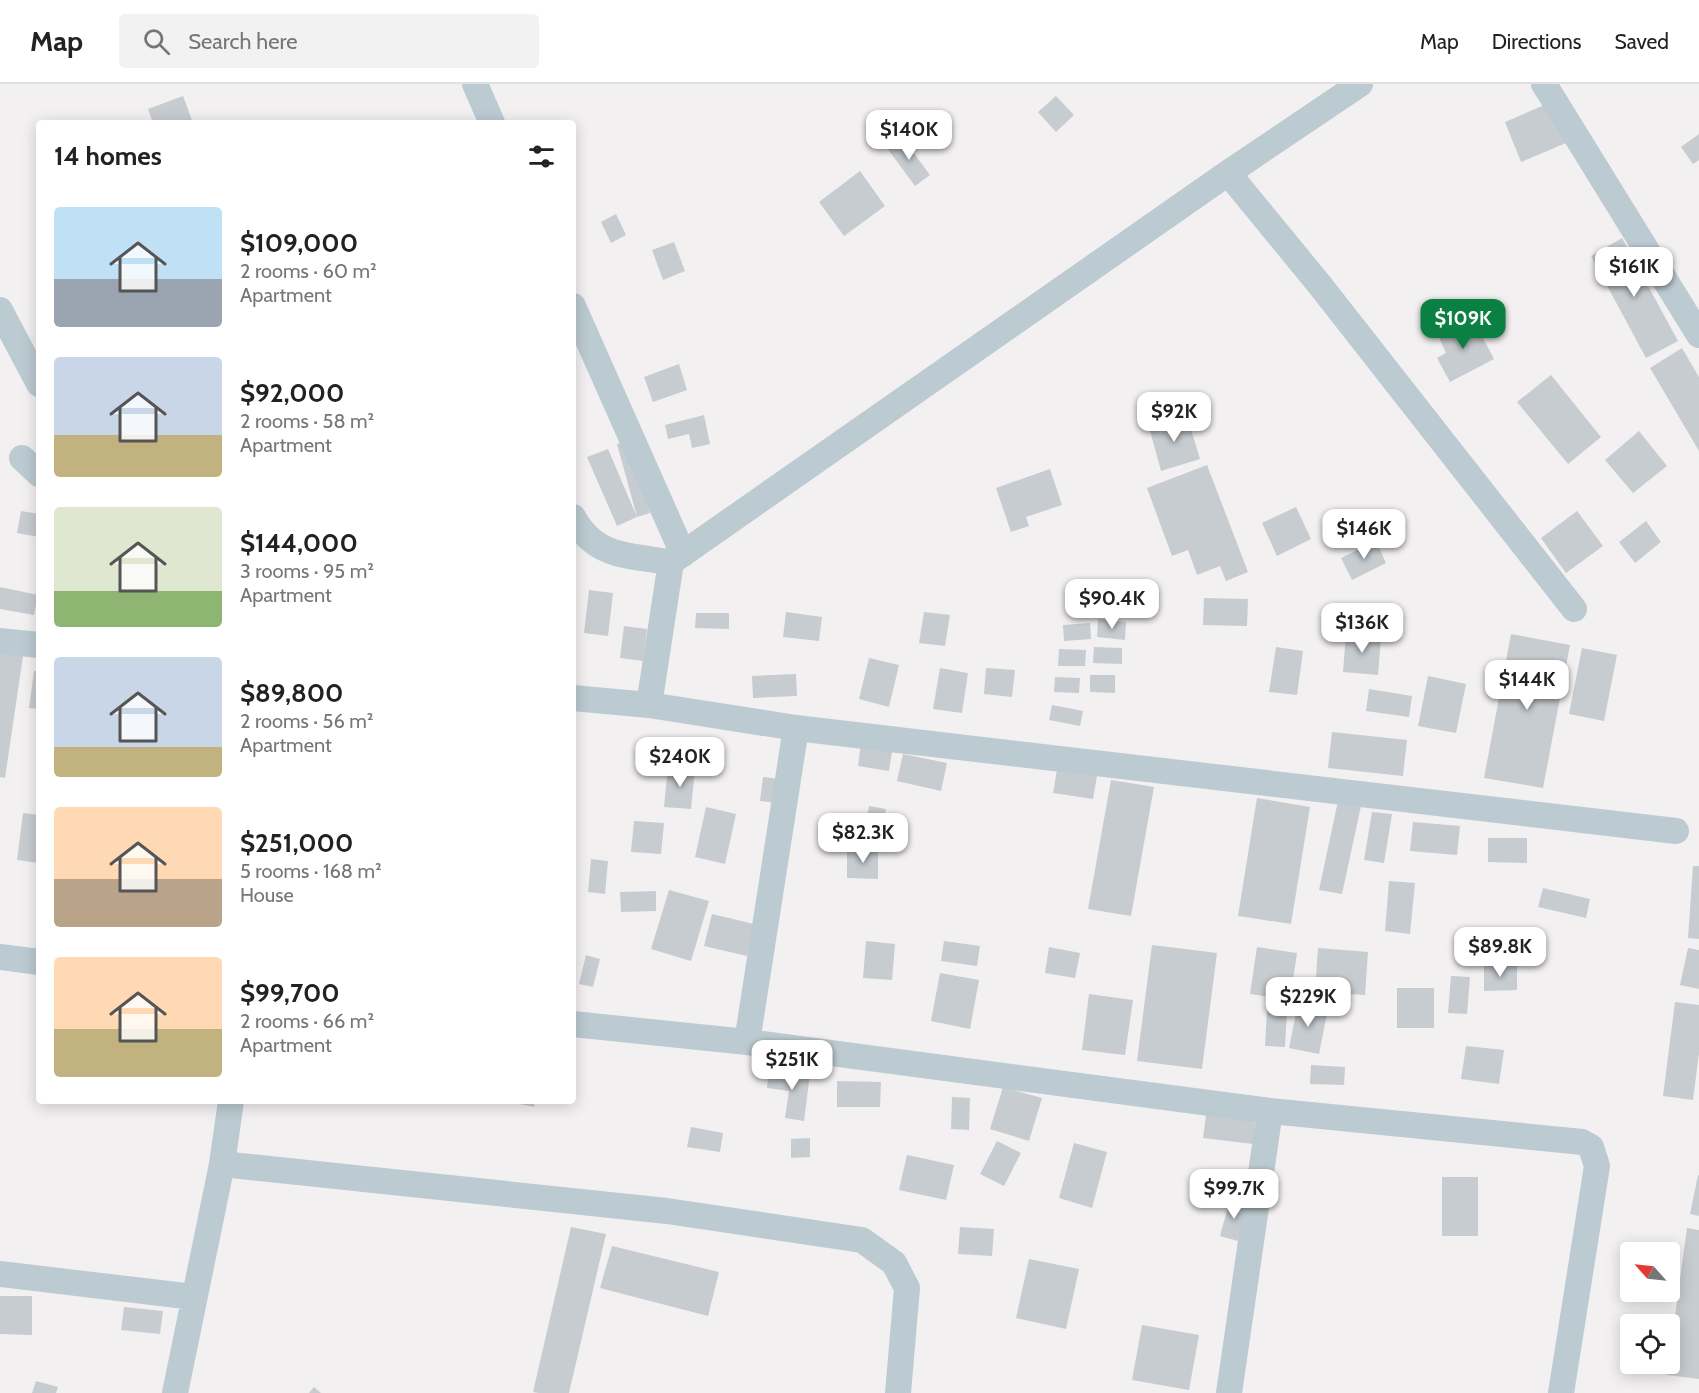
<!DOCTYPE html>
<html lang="en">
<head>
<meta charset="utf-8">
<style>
	:root { --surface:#fff; --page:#f2f2f2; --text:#222; --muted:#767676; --line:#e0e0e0; --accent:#0b8043 }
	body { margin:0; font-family:Cabin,sans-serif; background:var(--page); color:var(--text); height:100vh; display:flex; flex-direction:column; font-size:22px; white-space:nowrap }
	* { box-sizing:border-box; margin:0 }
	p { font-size:20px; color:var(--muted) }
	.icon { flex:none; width:33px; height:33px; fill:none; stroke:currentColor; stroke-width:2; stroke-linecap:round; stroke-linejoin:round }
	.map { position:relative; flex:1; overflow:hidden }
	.panel { position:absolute; left:36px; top:36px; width:540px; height:984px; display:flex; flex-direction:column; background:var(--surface); border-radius:6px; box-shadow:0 3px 15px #0003 }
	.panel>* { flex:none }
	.needle { width:39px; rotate:297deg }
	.tools { position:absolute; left:1620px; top:1158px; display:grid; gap:12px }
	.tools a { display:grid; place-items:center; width:60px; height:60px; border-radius:6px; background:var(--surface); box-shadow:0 3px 15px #0003; font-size:30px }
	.price { position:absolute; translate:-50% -51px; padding:0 14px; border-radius:12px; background:#fff; color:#222; font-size:20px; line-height:39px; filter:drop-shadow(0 2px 3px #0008) }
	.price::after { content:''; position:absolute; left:50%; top:36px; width:18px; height:14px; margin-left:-9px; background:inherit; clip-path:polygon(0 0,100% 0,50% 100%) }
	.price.active { background:var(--accent); color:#fff }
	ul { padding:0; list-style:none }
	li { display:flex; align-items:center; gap:18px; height:150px; padding:0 18px }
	li span { display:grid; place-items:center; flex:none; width:168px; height:120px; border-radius:6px; color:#555 }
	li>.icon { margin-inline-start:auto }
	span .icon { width:72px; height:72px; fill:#fffc; stroke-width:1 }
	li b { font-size:26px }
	h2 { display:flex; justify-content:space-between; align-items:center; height:72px; padding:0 18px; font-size:26px }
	header { display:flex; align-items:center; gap:36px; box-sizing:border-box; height:84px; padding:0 30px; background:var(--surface); border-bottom:2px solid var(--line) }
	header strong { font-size:28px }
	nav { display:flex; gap:33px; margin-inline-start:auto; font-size:21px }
	.search { width:420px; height:54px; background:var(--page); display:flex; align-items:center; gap:15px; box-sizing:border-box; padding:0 21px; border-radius:6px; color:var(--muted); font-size:22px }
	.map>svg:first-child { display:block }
	.building { fill:#c7ccd0 }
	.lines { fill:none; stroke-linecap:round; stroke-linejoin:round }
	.minor { stroke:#bccbd1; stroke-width:26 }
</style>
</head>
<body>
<header>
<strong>Map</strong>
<div class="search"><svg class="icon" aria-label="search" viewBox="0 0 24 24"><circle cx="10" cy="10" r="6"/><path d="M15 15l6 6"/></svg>Search here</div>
<nav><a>Map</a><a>Directions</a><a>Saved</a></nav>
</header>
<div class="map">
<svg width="1699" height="1309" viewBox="0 0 1699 1309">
	<rect width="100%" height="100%" fill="#f3f0f1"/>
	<path class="building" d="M183 12 193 39H153L148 25Z
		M1056 12 1074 31 1056 48 1038 28Z
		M1549 19 1566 59 1521 78 1505 38Z
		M1699 50V76L1693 80 1681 63Z
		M902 53 930 91 915 102 887 64Z
		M860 87 885 122 844 152 819 118Z
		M616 130 626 151 611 159 601 138Z
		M1622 154 1678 257 1646 274 1591 172Z
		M674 158 685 187 663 196 652 166Z
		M1472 233 1494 275 1450 298 1437 274 1446 269 1438 251Z
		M1682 264 1699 293V367L1650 284Z
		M679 280 687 306 653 318 644 293Z
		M1551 291 1601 353 1568 380 1517 318Z
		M704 331 710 360 692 364 689 350 668 355 665 341Z
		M1187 332 1200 375 1161 387 1149 343Z
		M1639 347 1667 382 1633 409 1605 376Z
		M630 356 650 429 637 433 617 360Z
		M608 365 637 433 617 442 587 373Z
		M1207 381 1248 488 1226 497 1220 482 1197 491 1188 466 1172 472 1147 404Z
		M1050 385 1062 421 1026 433 1029 442 1011 448 996 404Z
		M1296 423 1311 455 1277 472 1262 439Z
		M21 427 39 430V453L17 449Z
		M1577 427 1603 462 1566 489 1541 454Z
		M1646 437 1661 458 1635 479 1619 458Z
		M1376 457 1386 479 1352 496 1341 474Z
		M0 503 38 511 34 531 0 525Z
		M589 506 613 509 608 552 584 549Z
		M1204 514 1248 515 1247 542 1203 541Z
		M786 528 822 533 819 557 783 553Z
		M924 528 950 531 945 562 919 559Z
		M696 529H729V545L695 544Z
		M1098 535 1126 538 1125 556 1097 553Z
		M1090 539 1091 555 1064 557 1063 541Z
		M624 542 647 545 643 577 620 574Z
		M1346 550 1381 553 1378 591 1343 588Z
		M1511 550 1570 561 1543 704 1484 694Z
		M1094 563 1122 564V580L1093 579Z
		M1276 563 1303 567 1297 611 1269 608Z
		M1582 564 1617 571 1604 637 1569 630Z
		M1059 565 1086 566 1085 582H1058Z
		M0 569 23 572 5 694 0 693Z
		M869 574 899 581 889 623 859 615Z
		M940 584 968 589 962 629 933 625Z
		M986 584 1015 586 1012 613 984 610Z
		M34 587H39V625L29 624Z
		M796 590 797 612 753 614 752 592Z
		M1090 591H1115V609L1090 608Z
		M1428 592 1466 600 1456 649 1418 642Z
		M1055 593 1080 594 1079 609 1054 608Z
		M1369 605 1412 612 1409 633 1366 627Z
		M1052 621 1083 627 1080 642 1049 636Z
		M1332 648 1407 656 1403 692 1328 684Z
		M861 658 893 662 889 687 858 682Z
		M903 670 947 679 941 707 897 697Z
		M1058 680 1098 686 1093 715 1053 709Z
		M668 683 695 685 691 725 664 723Z
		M763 693 781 695 778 719 760 717Z
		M1111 696 1154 703 1131 832 1088 825Z
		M1257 714 1310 723 1291 840 1238 832Z
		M1338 717 1361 722 1342 810 1319 806Z
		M869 722 886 725 880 760 862 758Z
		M706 723 736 730 725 780 695 773Z
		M1372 728 1392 730 1384 779 1364 776Z
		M23 729 39 731V779L17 776Z
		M634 737 664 739 661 770 631 768Z
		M1413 738 1460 742 1457 771 1410 767Z
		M1488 754H1527V779L1488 778Z
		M847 766H878V795L847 794Z
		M591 775 608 777 605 810 588 808Z
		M1693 782H1699V855L1688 854Z
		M1389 797 1415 799 1410 850 1385 847Z
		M1543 804 1590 815 1586 834 1538 823Z
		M669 806 709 817 691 877 651 865Z
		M656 807V827L621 828 620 808Z
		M712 830 754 840 747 872 704 862Z
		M866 857 895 860 892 896 863 894Z
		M944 857 980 862 977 882 941 877Z
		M1152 861 1217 869 1202 985 1137 977Z
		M1049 863 1080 869 1075 894 1045 889Z
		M1257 863 1297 869 1290 916 1250 910Z
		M1318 864 1368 868 1365 911 1315 908Z
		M1688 864 1699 866V905L1680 901Z
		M586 871 600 875 593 903 579 900Z
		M1484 881H1517V906L1484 907Z
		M940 889 979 896 970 945 931 937Z
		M1451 892 1470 893 1467 930 1448 929Z
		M1397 904H1434V944H1397Z
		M1089 910 1133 916 1125 971 1082 966Z
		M1675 918 1699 921V969L1693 1016 1663 1012Z
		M1298 919 1328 925 1319 970 1289 964Z
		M1267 927 1287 928 1285 963 1265 962Z
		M1466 962 1504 966 1499 1000 1461 995Z
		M1311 981 1345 983 1344 1001 1310 1000Z
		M769 985 810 990 804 1037 785 1034 789 1007 767 1004Z
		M837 997 881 998 880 1023H837Z
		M1003 1003 1042 1014 1029 1057 990 1045Z
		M952 1013 970 1014 969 1046 951 1045Z
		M506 1017H535L534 1023Z
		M1206 1031 1255 1037 1253 1060 1203 1054Z
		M691 1043 723 1049 720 1068 687 1063Z
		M810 1054V1073L791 1074V1055Z
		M997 1057 1021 1069 1004 1102 980 1090Z
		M1074 1059 1107 1068 1092 1124 1059 1114Z
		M907 1071 954 1081 946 1116 899 1106Z
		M1698 1091H1699V1132L1690 1130Z
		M1442 1093H1478V1152H1442Z
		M1230 1115 1248 1119 1238 1157 1220 1152Z
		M571 1143 606 1150 569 1309H539L533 1308Z
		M960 1143 994 1145 992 1172 958 1170Z
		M1687 1144 1699 1146V1295L1667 1291Z
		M612 1162 719 1188 708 1232 600 1204Z
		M1029 1175 1079 1185 1066 1245 1016 1234Z
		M0 1212H32V1251L0 1250Z
		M124 1223 163 1227 160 1250 121 1246Z
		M1142 1241 1199 1251 1189 1306 1132 1296Z
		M36 1297 58 1303 56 1309H32Z
		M314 1303 321 1309H309Z"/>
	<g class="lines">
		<path class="minor" d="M475 0 492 39
			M1544 0 1699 251
			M1228 89 1319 200 1574 525
			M573 222 683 470
			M0 226 39 300
			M22 374 39 390
			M573 433C595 474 630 472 671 478
			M0 557 39 561
			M573 614 649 621 796 644 1676 747
			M649 621 671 478 1228 89 1360 0
			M0 873 39 878
			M573 940 747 958 1270 1027 1582 1058 1591 1063 1597 1082 1561 1309
			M747 958 796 644
			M222 1080 667 1127 862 1156 894 1179 907 1204 898 1309
			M0 1190 194 1213
			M175 1309 222 1080 231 1017
			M1229 1309 1270 1027"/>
	</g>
</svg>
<div class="tools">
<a><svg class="needle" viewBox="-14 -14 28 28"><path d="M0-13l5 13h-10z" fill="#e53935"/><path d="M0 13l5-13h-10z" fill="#767676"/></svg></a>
<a><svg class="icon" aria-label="locate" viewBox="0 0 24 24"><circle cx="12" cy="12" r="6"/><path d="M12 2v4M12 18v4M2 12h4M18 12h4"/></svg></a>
</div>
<b class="price" style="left:909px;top:77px">$140K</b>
<b class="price" style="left:1634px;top:214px">$161K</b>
<b class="price active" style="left:1463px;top:266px">$109K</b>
<b class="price" style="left:1174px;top:359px">$92K</b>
<b class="price" style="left:1364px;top:476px">$146K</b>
<b class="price" style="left:1112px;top:546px">$90.4K</b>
<b class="price" style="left:1362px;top:570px">$136K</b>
<b class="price" style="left:1527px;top:627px">$144K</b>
<b class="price" style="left:680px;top:704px">$240K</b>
<b class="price" style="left:863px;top:780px">$82.3K</b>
<b class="price" style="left:1500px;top:894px">$89.8K</b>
<b class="price" style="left:1308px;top:944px">$229K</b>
<b class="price" style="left:792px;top:1007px">$251K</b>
<b class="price" style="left:1234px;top:1136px">$99.7K</b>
<section class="panel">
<h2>14 homes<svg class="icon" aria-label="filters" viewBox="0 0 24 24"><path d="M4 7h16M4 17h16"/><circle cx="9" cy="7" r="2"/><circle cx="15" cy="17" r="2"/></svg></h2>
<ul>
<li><span style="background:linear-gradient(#bfe0f5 60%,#9aa5b1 0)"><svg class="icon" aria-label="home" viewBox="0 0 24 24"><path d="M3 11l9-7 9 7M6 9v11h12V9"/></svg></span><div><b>$109,000</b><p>2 rooms · 60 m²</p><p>Apartment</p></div></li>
<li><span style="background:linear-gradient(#c9d6e8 65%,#c2b280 0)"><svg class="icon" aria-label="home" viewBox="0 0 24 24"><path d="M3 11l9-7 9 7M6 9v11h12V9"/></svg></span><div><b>$92,000</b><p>2 rooms · 58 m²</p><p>Apartment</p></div></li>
<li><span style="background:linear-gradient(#dfe7d0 70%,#8fb573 0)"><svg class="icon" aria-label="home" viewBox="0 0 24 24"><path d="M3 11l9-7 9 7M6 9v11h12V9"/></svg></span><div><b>$144,000</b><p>3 rooms · 95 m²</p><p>Apartment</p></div></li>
<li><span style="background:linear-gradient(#c9d6e8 75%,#c2b280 0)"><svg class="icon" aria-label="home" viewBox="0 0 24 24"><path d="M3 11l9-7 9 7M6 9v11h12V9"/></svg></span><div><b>$89,800</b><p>2 rooms · 56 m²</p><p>Apartment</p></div></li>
<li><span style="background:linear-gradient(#ffd9b3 60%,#b9a48a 0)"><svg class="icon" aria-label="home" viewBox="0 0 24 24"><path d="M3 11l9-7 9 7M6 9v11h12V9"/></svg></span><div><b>$251,000</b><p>5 rooms · 168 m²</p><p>House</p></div></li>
<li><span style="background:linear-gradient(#ffd9b3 60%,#c2b280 0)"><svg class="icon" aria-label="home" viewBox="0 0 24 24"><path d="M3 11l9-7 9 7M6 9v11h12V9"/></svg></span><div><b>$99,700</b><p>2 rooms · 66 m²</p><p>Apartment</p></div></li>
</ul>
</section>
</div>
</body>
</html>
